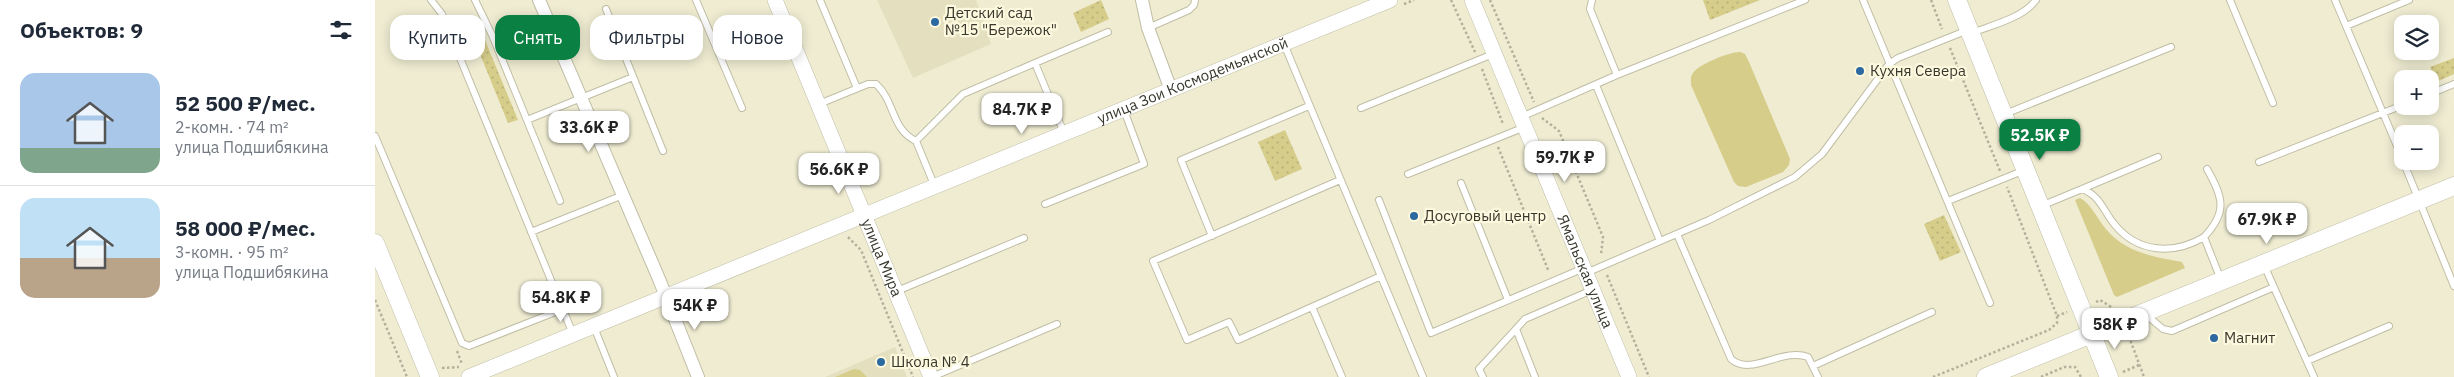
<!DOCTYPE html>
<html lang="ru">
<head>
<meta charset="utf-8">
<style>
	:root { --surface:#fff; --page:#f6f6f7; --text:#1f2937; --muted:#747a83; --line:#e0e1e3; --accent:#0b8043 }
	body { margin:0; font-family:"IBM Plex Sans",sans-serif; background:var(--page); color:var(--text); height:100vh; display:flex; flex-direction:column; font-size:19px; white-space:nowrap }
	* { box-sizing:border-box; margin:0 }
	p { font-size:16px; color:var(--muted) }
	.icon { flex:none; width:28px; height:28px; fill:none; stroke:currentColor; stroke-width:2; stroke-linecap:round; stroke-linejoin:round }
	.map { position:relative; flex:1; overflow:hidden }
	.sheet { display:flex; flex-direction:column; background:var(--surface); width:375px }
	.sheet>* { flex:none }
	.top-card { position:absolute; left:15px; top:15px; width:475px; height:45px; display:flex; gap:10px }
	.buttons { position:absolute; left:2019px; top:15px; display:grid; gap:10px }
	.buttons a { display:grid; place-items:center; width:45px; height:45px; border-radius:10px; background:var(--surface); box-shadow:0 2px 12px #0003; font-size:25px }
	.price { position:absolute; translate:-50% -42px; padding:0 11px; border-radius:10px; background:#fff; color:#222; font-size:16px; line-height:32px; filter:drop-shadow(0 1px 2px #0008) }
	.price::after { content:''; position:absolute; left:50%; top:30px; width:15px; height:11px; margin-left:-8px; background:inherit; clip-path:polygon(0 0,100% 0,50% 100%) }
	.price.on { background:var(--accent); color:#fff }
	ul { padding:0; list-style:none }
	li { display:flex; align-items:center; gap:15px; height:125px; padding:0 20px }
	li+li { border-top:1px solid var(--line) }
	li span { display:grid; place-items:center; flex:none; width:140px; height:100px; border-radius:15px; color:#555 }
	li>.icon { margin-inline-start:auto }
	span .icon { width:60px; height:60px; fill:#fffc; stroke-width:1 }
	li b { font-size:21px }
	h2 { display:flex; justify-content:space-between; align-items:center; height:60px; padding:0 20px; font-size:21px }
	.pill { padding:0 18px; border-radius:15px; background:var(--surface); box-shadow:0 2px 12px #0003; font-size:18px; line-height:45px }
	.pill.on { background:var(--accent); color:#fff }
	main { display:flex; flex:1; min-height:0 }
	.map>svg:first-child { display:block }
	.built { fill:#e4e0bf }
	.green { fill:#d6cd8a }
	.park { fill:url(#park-dots) }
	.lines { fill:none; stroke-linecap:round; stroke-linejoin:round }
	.service-casing { stroke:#c0bea5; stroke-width:8 }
	.minor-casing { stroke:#c0bea5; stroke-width:14 }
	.tertiary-casing { stroke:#c0bea5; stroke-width:16 }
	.secondary-casing { stroke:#c0bea5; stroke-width:19 }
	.path { stroke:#b3b19c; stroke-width:2.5; stroke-dasharray:2.5 2.5; stroke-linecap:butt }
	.service { stroke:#fff; stroke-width:6 }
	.minor { stroke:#fff; stroke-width:12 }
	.tertiary { stroke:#fff; stroke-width:15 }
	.secondary { stroke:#fff; stroke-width:18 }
	.poi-dot { fill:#2b69a0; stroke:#fcf9df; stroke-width:2 }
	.labels { text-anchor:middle; stroke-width:4.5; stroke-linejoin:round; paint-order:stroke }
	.poi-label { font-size:15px; fill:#38372d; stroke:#fcf9df; text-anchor:start }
	.street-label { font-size:15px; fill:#38372d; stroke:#fcf9df }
</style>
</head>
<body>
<main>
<section class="sheet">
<h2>Объектов: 9<svg class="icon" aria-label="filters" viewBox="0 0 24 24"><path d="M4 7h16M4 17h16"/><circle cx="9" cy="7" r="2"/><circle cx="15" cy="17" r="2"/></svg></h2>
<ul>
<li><span style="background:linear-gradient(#a9c7e8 75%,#7fa58c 0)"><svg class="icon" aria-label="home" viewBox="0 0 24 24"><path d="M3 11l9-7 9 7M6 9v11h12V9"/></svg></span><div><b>52 500 ₽/мес.</b><p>2-комн. · 74 m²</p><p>улица Подшибякина</p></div></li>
<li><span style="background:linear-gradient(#bfe0f5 60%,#b9a48a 0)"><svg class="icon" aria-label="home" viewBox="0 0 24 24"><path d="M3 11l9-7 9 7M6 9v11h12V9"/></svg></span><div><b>58 000 ₽/мес.</b><p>3-комн. · 95 m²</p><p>улица Подшибякина</p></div></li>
</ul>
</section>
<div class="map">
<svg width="2079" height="377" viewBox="0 0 2079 377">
	<defs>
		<pattern id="park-dots" width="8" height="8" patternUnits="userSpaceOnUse" patternTransform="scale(1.25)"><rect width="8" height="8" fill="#d6cd8a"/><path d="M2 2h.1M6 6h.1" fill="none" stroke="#b8b177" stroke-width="1.8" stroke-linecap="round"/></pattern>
	</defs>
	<rect width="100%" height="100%" fill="#efecd2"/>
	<path class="built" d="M502 0H601L616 44 538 78Z
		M520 347 532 377H450Z"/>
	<path class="green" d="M1366 52 1370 54 1374 62 1415 159 1414 165 1408 172 1371 187 1363 186 1359 182 1316 85C1316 80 1315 77 1318 73 1322 65 1356 51 1366 52Z
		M1705 198C1716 204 1722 218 1730 228 1749 252 1778 257 1807 262L1810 268 1742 297 1739 295 1700 200Z
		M479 369 485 370 492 377H460Z"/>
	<path class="park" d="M726 0 734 19 706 32 698 13Z
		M1328 0H1385L1335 20Z
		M105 28 143 120 133 123 96 32Z
		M2079 58V74L2061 82 2055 67Z
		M910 130 927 169 900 181 883 142Z
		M1569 215 1586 252 1565 261 1549 224Z"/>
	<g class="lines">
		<g class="service-casing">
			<path id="service" d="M56 0 67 14 198 334
				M100 0 118 37 185 201
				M321 0 367 108
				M445 0 482 88
				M1488 0 1615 303
				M1855 0 1898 103
				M1960 0 2028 160
				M231 9 288 151
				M1971 26 2034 0
				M773 28 814 10 819 5 820 0
				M1597 33C1617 25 1648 18 1661 0
				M909 44 1048 377
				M342 49 409 20
				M660 63 733 32
				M1242 75 1430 0
				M1221 85 1285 241
				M2055 94 2079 84
				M444 104 493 84H501C520 101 516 129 541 141
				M986 108 1118 54
				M1630 114 1796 47
				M1146 117 1242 75 1215 9 1217 0
				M152 120 258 77
				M0 136 87 343 94 346 188 309
				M2028 161 2079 286
				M1884 162 2028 105
				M1033 174 1150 127
				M965 180 778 261 812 340 854 322 863 340 1006 276
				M1086 183 1133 300
				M560 187 541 141 588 94 660 63 689 133
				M1707 189 1783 157
				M1004 200 1056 333 1209 268
				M1573 201 1650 170
				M670 204 769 164 749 110
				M1666 206 1707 189C1726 196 1728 211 1740 225 1763 253 1799 255 1829 237L1846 280
				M156 232 248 195
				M1302 234 1356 359C1376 377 1407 347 1433 357L1443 377
				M837 236 806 160 934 106
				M1829 237C1853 212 1848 197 1832 169
				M1889 265 1939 377
				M1211 273 1334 220 1420 177 1447 154 1514 64 1523 58 1593 30
				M522 291 649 238
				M937 307 967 377
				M1770 314 1788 329 1797 331 1899 287
				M219 327 239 377
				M1932 361 2014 326
				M1438 366 1557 312
				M557 377 682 324
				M1108 377 1104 369 1141 329
				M1160 377 1141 329 1150 319 1217 290"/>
		</g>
		<g class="minor-casing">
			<path id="minor" d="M164 0 284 279 323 377
				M767 0 773 28 796 90"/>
		</g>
		<g class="tertiary-casing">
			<g id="tertiary">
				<path id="s1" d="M400 0 556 377"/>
				<path id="s2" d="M1097 0 1254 377"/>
				<path id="s3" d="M94 377 1015 0"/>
			</g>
		</g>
		<g class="secondary-casing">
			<path id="secondary" d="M1582 0 1734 377
				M0 243 55 377
				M1611 377 2079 186"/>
		</g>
		<path class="path" d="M1076 0 1100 52
			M1115 0 1159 102
			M1556 0 1567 29
			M1029 4 1039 0
			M1575 48 1625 171
			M1107 69 1128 124
			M1167 118 1184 131 1228 237 1226 255
			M1123 147 1174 272
			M473 237 486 250 538 377
			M1232 275 1274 377
			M0 300 32 377
			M1721 302 1725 300 1738 308
			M1682 316 1692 312
			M1763 334 1759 336 1756 342 1769 377
			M82 351 87 364
			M67 368 84 367
			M1748 372 1764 365
			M1558 377 1674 330 1682 323V316L1632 187
			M1666 377 1689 367H1700L1706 377"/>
		<use href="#service" class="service"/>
		<use href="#minor" class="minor"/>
		<use href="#tertiary" class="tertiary"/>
		<use href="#secondary" class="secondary"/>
	</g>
	<g class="poi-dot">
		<circle cx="560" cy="22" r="5"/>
		<circle cx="1485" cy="71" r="5"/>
		<circle cx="1039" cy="216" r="5"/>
		<circle cx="1839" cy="338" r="5"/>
		<circle cx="506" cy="362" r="5"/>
	</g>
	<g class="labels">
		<g class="poi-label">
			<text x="570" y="18">Детский сад<tspan x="570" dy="17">№15 "Бережок"</tspan></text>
			<text x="1495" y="76">Кухня Севера</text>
			<text x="1049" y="221">Досуговый центр</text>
			<text x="1849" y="343">Магнит</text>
			<text x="516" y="367">Школа № 4</text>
		</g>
		<g class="street-label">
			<text dy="5" stroke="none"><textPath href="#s3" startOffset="782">улица Зои Космодемьянской</textPath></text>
			<text dy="5" stroke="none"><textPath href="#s1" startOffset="279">улица Мира</textPath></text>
			<text dy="5" stroke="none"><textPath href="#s2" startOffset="294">Ямальская улица</textPath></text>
		</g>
	</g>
</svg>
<div class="buttons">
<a><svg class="icon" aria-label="layers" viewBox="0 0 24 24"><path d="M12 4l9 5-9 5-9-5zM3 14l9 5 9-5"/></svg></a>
<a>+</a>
<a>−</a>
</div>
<b class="price" style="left:647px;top:135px">84.7K ₽</b>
<b class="price" style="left:214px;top:153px">33.6K ₽</b>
<b class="price on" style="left:1665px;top:161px">52.5K ₽</b>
<b class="price" style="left:1190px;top:183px">59.7K ₽</b>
<b class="price" style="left:464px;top:195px">56.6K ₽</b>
<b class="price" style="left:1892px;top:245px">67.9K ₽</b>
<b class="price" style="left:186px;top:323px">54.8K ₽</b>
<b class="price" style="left:320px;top:331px">54K ₽</b>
<b class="price" style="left:1740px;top:350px">58K ₽</b>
<div class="top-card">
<a class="pill">Купить</a>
<a class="pill on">Снять</a>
<a class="pill">Фильтры</a>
<a class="pill">Новое</a>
</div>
</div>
</main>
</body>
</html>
